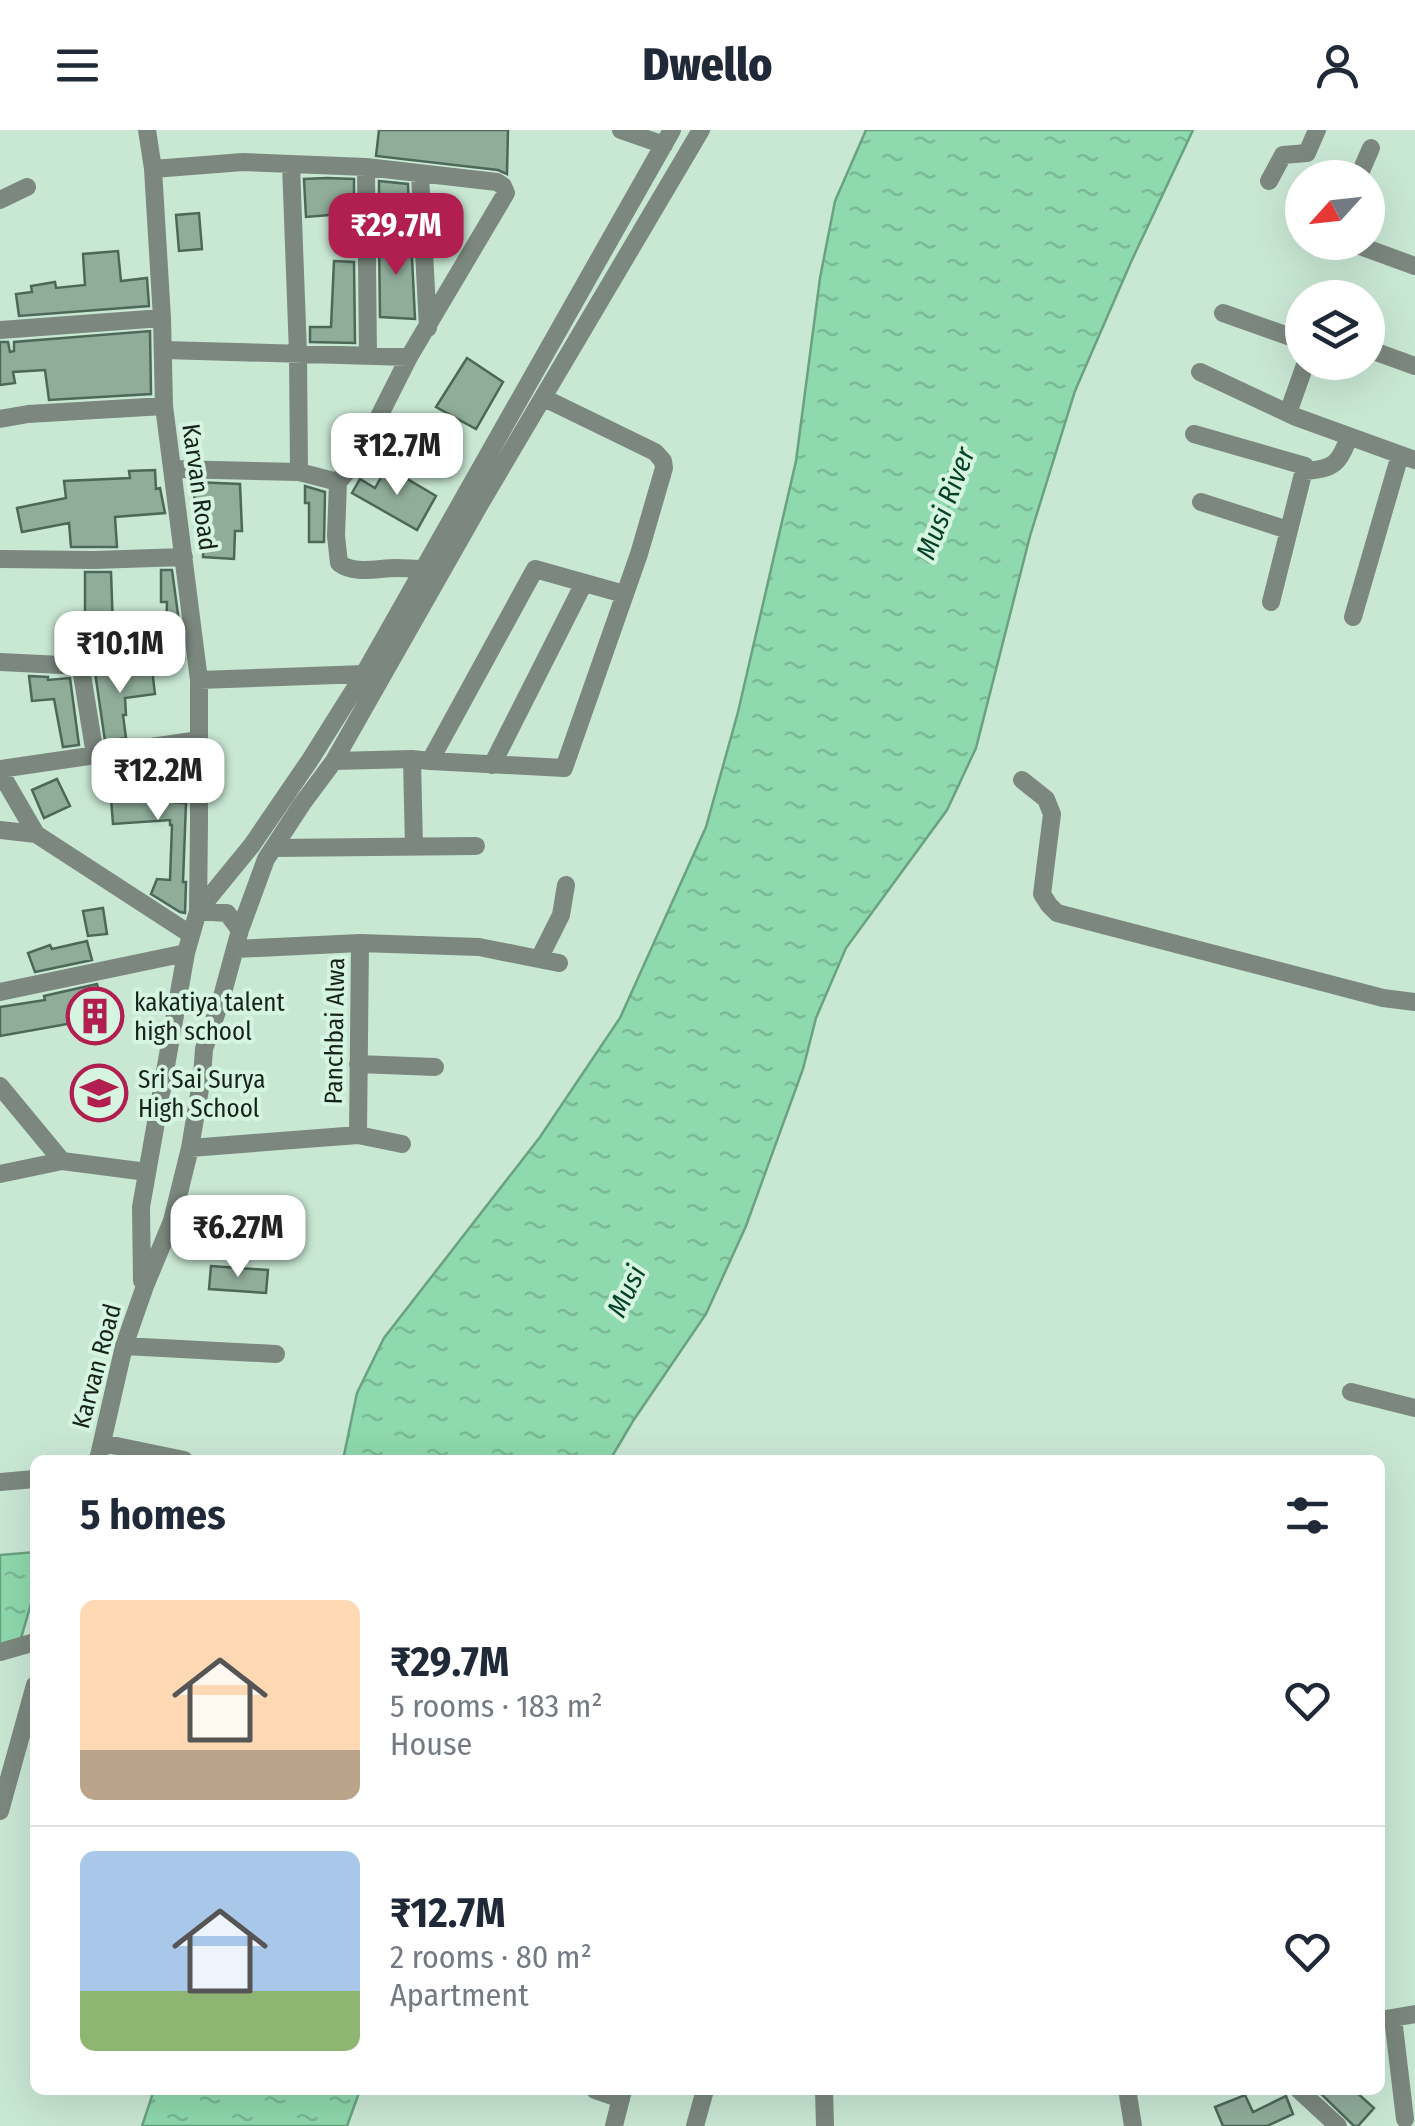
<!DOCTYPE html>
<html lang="en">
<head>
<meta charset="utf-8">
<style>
	:root { --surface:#fff; --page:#f2f2f3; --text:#1f2937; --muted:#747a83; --line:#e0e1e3; --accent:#b01f50 }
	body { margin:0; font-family:"Fira Sans Condensed",sans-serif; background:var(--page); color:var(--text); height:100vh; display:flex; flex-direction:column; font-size:38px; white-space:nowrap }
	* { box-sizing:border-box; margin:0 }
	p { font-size:32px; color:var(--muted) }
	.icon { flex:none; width:55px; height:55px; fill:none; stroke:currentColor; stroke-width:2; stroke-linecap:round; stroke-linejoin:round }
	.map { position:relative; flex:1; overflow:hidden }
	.drawer { position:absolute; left:30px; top:1325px; width:1355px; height:640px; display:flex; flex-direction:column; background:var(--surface); border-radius:15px; box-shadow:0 10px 40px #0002 }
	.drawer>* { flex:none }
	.needle { width:65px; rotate:243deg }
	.fabs { position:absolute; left:1285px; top:30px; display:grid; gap:20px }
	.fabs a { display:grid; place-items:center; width:100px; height:100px; border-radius:50%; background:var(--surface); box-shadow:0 10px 40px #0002; font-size:50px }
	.price { position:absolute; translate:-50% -85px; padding:0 22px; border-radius:20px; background:#fff; color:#222; font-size:32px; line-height:65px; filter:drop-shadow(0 2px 5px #0008) }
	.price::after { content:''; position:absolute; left:50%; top:60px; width:30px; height:22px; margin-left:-15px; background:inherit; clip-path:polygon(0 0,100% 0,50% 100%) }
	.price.active { background:var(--accent); color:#fff }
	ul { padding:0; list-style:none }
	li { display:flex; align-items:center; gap:30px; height:250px; padding:0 50px }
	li+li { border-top:2px solid var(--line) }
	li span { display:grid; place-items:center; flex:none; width:280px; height:200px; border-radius:15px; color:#555 }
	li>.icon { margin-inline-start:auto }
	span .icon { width:120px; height:120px; fill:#fffc; stroke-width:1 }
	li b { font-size:42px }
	h2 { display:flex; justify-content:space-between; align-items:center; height:120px; padding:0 50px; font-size:42px }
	header { display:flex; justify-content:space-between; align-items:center; height:130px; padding:0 50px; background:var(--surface); font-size:45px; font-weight:800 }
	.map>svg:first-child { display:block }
	.water { fill:url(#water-ripples); stroke:#6aa281; stroke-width:2.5 }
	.building { fill:#90ad9a; stroke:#4d6858; stroke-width:2.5 }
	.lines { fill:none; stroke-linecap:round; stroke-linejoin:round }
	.minor { stroke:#7b877f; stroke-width:18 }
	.labels { text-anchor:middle; stroke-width:8; stroke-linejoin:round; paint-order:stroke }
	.street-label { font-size:25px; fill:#16221b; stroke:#d6f5e1 }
	.poi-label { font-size:25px; fill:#16221b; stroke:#d6f5e1; text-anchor:start }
	.water-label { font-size:28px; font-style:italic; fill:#034226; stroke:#d6f5e1 }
</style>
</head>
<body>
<header><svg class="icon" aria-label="menu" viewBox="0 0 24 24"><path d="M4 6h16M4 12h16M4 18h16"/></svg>Dwello<svg class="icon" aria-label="person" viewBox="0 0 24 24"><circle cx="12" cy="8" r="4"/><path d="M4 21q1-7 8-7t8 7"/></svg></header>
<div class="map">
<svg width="1415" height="1996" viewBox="0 0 1415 1996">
	<defs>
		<pattern id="water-ripples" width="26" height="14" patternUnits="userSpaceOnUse" patternTransform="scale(2.5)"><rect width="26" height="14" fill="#8ed9ad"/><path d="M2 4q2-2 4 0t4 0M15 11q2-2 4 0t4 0" fill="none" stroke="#7aba94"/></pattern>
	</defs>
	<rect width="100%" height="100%" fill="#c9e8d4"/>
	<path class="water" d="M866 0H1193L1131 132 1075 261 1030 406 976 618 947 680 846 818 816 888 803 939 746 1096 706 1184 633 1291 610 1330H343L357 1263 384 1208 540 1007 620 888 706 697 738 582 796 331 820 148 835 71Z
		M35 1422V1460L19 1515 0 1517V1425Z
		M154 1960H360L347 1996H142Z"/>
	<path class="building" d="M379 0H508L507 44 498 40 376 26Z
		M327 48 354 49V83L306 87 304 49Z
		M379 51 408 54 409 82 379 83Z
		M199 83 202 119 179 121 176 85Z
		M379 106 411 107 415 189 380 187Z
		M118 121 121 151 147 148 149 176 19 186 16 164 32 162 31 156 55 152 56 158 85 155 83 124Z
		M334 131 354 132 355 213 310 212V197H331Z
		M150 201 151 264 49 270 45 240 13 242 15 253 0 255V212H8L10 222 14 221V212Z
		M467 228 503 252 476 299 436 277Z
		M387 337 436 366 417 400 352 363 360 349 375 358Z
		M155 340 156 359 160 358 165 383 115 387 117 417H71L69 393 22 402 17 378 66 368 64 351 130 348 129 341Z
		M194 352 240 354 242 401H235L234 429 203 427 204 401H195Z
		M305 356 325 362 324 412H309V373H305Z
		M161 440H172L184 529 165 531 167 472H161Z
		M85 442H111L113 498H119V513L106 515V506L89 505 85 481Z
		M133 536V542L152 539 155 564 125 568 126 585H123L126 608 105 611 95 542Z
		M29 546 48 547V550L70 548 79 615 63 617 54 569 32 571Z
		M175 626 174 672 186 673 183 752H186L185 783 180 782 151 764 157 749 170 750 172 695H170V690L113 694 110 656 153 653 155 629Z
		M57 649 70 676 44 688 32 660Z
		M103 778 107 804 88 806 83 781Z
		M87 811 92 830 35 842 28 823 50 815 52 819Z
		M97 854 101 868 98 869 101 888 0 906V877L45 870 44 866Z
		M211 1136 268 1140 266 1163 209 1159Z
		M1317 1960H1354L1374 1978 1358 1996H1354Z
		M1245 1965 1253 1982 1286 1966 1293 1984 1267 1996H1223L1215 1977Z"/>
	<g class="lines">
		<path class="minor" d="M621 0 664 15
			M291 35 298 223 299 342
			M366 37 368 226
			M153 39 243 32 366 37 497 52 503 56 506 63 409 227 357 330 338 352 299 342 173 339
			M420 45 428 198
			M1358 48 1371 18
			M1269 51 1283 25 1307 23 1317 0
			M0 70 27 57
			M1349 112 1415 136
			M1329 168 1330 163
			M1223 183 1302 211
			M0 200 162 188
			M1368 219 1415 236
			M164 220 409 227
			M1200 242 1296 287 1415 330
			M1288 283 1306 232
			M0 289 28 284 164 276
			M1194 304 1305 336 1271 472
			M1305 341C1333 339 1340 334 1349 306
			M338 352 336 406 339 433C355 445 377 438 397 438 406 438 414 439 423 439
			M1201 372 1288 400
			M0 429 94 430 184 427
			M1353 487 1400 325
			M0 532 61 535 150 521
			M80 532 95 625
			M199 550 364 544
			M412 629 430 631 535 439 624 464
			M334 631 412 629 414 717
			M430 631 564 638 639 424 664 338 663 331 655 322 544 268
			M492 635 584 453
			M0 639 199 610
			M0 642 36 704
			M1022 650 1046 669 1052 684 1042 764 1049 775 1057 783 1383 868 1415 872
			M0 700 36 704 190 804
			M273 718 476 716
			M198 781 252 715 310 630 364 544 672 0
			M198 781 227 783 240 800
			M360 813 479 817 559 833
			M539 829 561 785 566 755
			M0 862 186 823
			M358 934 435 937
			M0 956 62 1031 147 1042
			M358 1005 402 1014
			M190 1018 358 1005 360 813 236 819
			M0 1044 62 1031
			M142 1151 141 1077 186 823 198 781 199 694V550L164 276 162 188 153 39 147 0
			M124 1216 276 1224
			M1351 1262 1415 1278
			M102 1313 184 1330
			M98 1330 124 1216 145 1156 172 1091 190 1018 202 947 204 919 221 870 240 800 266 729 302 674 334 631 480 374 701 0
			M0 1352 35 1349
			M0 1522 35 1512
			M0 1681 35 1555
			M1393 1888 1405 1989
			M1380 1890 1415 1884
			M595 1960 621 1969
			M824 1960 825 1996
			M1129 1960 1128 1965 1133 1996
			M1299 1960 1338 1996
			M614 1996 623 1960
			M695 1996 705 1960"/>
	</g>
	<defs>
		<g id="building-ring" transform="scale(2.875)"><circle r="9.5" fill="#d6f5e1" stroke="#b01f50" stroke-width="1.5"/><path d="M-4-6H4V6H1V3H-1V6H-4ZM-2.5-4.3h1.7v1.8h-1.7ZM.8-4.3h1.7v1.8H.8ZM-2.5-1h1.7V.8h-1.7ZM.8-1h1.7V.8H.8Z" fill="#b01f50"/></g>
		<g id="university-ring" transform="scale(2.875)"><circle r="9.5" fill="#d6f5e1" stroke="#b01f50" stroke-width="1.5"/><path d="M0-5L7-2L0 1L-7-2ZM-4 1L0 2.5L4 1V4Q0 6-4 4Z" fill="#b01f50"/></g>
	</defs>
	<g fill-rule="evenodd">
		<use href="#building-ring" x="95" y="886"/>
		<use href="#university-ring" x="99" y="963"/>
	</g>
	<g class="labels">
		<g class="street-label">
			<text transform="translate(200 357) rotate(82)" y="9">Karvan Road</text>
			<text transform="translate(334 901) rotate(-89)" y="9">Panchbai Alwa</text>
			<text transform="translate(96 1236) rotate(-75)" y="9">Karvan Road</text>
		</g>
		<g class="poi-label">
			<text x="134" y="881">kakatiya talent<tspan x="134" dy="29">high school</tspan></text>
			<text x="138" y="958">Sri Sai Surya<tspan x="138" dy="29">High School</tspan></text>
		</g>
		<g class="water-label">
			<text transform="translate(945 373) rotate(-69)" y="10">Musi River</text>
			<text transform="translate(626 1161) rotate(-64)" y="10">Musi</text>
		</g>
	</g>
</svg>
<div class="fabs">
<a><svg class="needle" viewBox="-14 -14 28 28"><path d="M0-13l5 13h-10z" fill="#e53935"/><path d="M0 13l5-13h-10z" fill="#747a83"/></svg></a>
<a><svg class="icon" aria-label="layers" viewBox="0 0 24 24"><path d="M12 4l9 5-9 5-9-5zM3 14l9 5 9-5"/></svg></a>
</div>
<b class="price active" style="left:396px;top:148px">₹29.7M</b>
<b class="price" style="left:397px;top:368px">₹12.7M</b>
<b class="price" style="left:120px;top:566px">₹10.1M</b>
<b class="price" style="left:158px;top:693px">₹12.2M</b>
<b class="price" style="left:238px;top:1150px">₹6.27M</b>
<section class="drawer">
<h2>5 homes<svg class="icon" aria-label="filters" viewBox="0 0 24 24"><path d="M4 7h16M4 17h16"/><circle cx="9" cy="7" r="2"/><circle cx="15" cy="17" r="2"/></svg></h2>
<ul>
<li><span style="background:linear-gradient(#ffd9b3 75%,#b9a48a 0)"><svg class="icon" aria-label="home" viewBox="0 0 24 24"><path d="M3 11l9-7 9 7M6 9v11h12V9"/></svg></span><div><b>₹29.7M</b><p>5 rooms · 183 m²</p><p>House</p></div><svg class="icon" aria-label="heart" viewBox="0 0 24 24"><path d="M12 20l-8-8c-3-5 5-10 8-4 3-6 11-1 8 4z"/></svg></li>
<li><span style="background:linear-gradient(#a9c7e8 70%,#8fb573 0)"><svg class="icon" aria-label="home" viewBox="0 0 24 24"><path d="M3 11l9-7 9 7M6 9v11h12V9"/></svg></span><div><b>₹12.7M</b><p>2 rooms · 80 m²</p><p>Apartment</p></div><svg class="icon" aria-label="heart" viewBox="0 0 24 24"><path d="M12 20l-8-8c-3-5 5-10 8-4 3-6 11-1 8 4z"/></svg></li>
</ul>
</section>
</div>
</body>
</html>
